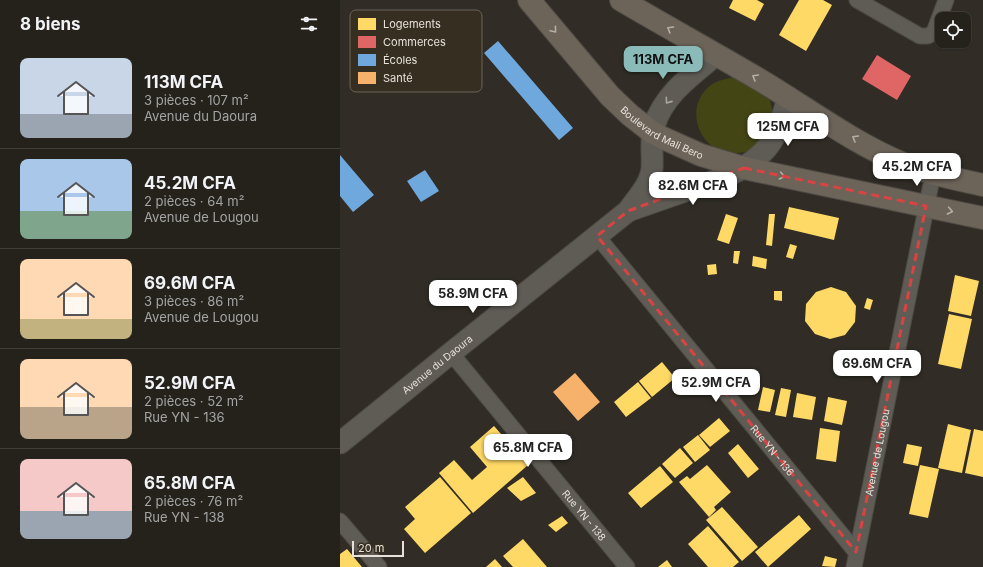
<!DOCTYPE html>
<html lang="fr">
<head>
<meta charset="utf-8">
<style>
	:root { --surface:#25221c; --page:#2d2a25; --text:#f1f3f6; --muted:#a3a4a3; --line:#423f3b; --accent:#8bbbb9 }
	body { margin:0; font-family:Inter,sans-serif; background:var(--page); color:var(--text); height:100vh; display:flex; flex-direction:column; font-size:15px; white-space:nowrap }
	* { box-sizing:border-box; margin:0 }
	p { font-size:13px; color:var(--muted) }
	.icon { flex:none; width:22px; height:22px; fill:none; stroke:currentColor; stroke-width:2; stroke-linecap:round; stroke-linejoin:round }
	.map { position:relative; flex:1; overflow:hidden }
	.details { display:flex; flex-direction:column; background:var(--surface); width:340px }
	.details>* { flex:none }
	.tools { position:absolute; left:595px; top:12px; display:grid; gap:8px }
	.tools a { display:grid; place-items:center; width:36px; height:36px; border-radius:8px; background:var(--surface); box-shadow:0 1px 3px #0004,0 0 0 1px var(--line); font-size:20px }
	.scale { position:absolute; left:12px; bottom:10px; width:52px; box-sizing:border-box; padding-left:4px; border:2px solid #e7e1d9; border-top:0; font-size:11px; line-height:14px; white-space:nowrap; color:#e7e1d9; -webkit-text-stroke:3px #362e21; paint-order:stroke }
	.price { position:absolute; translate:-50% -34px; padding:0 9px; border-radius:8px; background:#fff; color:#222; font-size:13px; line-height:26px; filter:drop-shadow(0 1px 2px #0008) }
	.price::after { content:''; position:absolute; left:50%; top:24px; width:12px; height:9px; margin-left:-6px; background:inherit; clip-path:polygon(0 0,100% 0,50% 100%) }
	.price.active { background:var(--accent); color:#111 }
	ul { padding:0; list-style:none }
	li { display:flex; align-items:center; gap:12px; height:100px; padding:0 20px }
	li+li { border-top:1px solid var(--line) }
	li span { display:grid; place-items:center; flex:none; width:112px; height:80px; border-radius:8px; color:#555 }
	li>.icon { margin-inline-start:auto }
	span .icon { width:48px; height:48px; fill:#fffc; stroke-width:1 }
	li b { font-size:17px }
	h2 { display:flex; justify-content:space-between; align-items:center; height:48px; padding:0 20px; font-size:17px }
	main { display:flex; flex:1; min-height:0 }
	.map>svg:first-child { display:block }
	.green { fill:#434514 }
	.homes { fill:#ffd966 }
	.shops { fill:#e06666 }
	.schools { fill:#6fa8dc }
	.health { fill:#f6b26b }
	.lines { fill:none; stroke-linecap:round; stroke-linejoin:round }
	.street-casing { stroke:#4d4a44; stroke-width:17 }
	.secondary-casing { stroke:#4d4a44; stroke-width:23 }
	.primary-casing { stroke:#4d4a44; stroke-width:24 }
	.street { stroke:#5f5c56; stroke-width:15 }
	.secondary { stroke:#5f5c56; stroke-width:21 }
	.primary { stroke:#6c6359; stroke-width:22 }
	.oneway { stroke:#b6afa6 }
	.oneway2 { stroke:#aaa59e }
	.marked { fill:none; stroke:#d94443; stroke-width:3; stroke-dasharray:8 5; stroke-linejoin:round }
	.labels { text-anchor:middle; stroke-width:4; stroke-linejoin:round; paint-order:stroke }
	.street-label { font-size:10px; fill:#e7e1d9; stroke:#362e21 }
	.key { fill:#362e21; stroke:#6b6458; stroke-width:1 }
	.key-label { font-size:11px; fill:#e7e1d9 }
</style>
</head>
<body>
<main>
<section class="details">
<h2>8 biens<svg class="icon" aria-label="filters" viewBox="0 0 24 24"><path d="M4 7h16M4 17h16"/><circle cx="9" cy="7" r="2"/><circle cx="15" cy="17" r="2"/></svg></h2>
<ul>
<li><span style="background:linear-gradient(#c9d6e8 70%,#9aa5b1 0)"><svg class="icon" aria-label="home" viewBox="0 0 24 24"><path d="M3 11l9-7 9 7M6 9v11h12V9"/></svg></span><div><b>113M CFA</b><p>3 pièces · 107 m²</p><p>Avenue du Daoura</p></div></li>
<li><span style="background:linear-gradient(#a9c7e8 65%,#7fa58c 0)"><svg class="icon" aria-label="home" viewBox="0 0 24 24"><path d="M3 11l9-7 9 7M6 9v11h12V9"/></svg></span><div><b>45.2M CFA</b><p>2 pièces · 64 m²</p><p>Avenue de Lougou</p></div></li>
<li><span style="background:linear-gradient(#ffd9b3 75%,#c2b280 0)"><svg class="icon" aria-label="home" viewBox="0 0 24 24"><path d="M3 11l9-7 9 7M6 9v11h12V9"/></svg></span><div><b>69.6M CFA</b><p>3 pièces · 86 m²</p><p>Avenue de Lougou</p></div></li>
<li><span style="background:linear-gradient(#ffd9b3 60%,#b9a48a 0)"><svg class="icon" aria-label="home" viewBox="0 0 24 24"><path d="M3 11l9-7 9 7M6 9v11h12V9"/></svg></span><div><b>52.9M CFA</b><p>2 pièces · 52 m²</p><p>Rue YN - 136</p></div></li>
<li><span style="background:linear-gradient(#f6c9c9 65%,#9aa5b1 0)"><svg class="icon" aria-label="home" viewBox="0 0 24 24"><path d="M3 11l9-7 9 7M6 9v11h12V9"/></svg></span><div><b>65.8M CFA</b><p>2 pièces · 76 m²</p><p>Rue YN - 138</p></div></li>
</ul>
</section>
<div class="map">
<svg width="643" height="567" viewBox="0 0 643 567">
	<rect width="100%" height="100%" fill="#312d26"/>
	<path class="green" d="M394 77C400 80 422 90 426 94 433 102 434 120 430 129 428 135 421 141 416 145 411 152 402 153 394 153 359 153 342 107 371 85 378 80 386 79 394 77Z"/>
	<path class="homes" d="M393 0H417L424 4 415 21 389 8Z
		M459 0H483L492 5 466 51 439 35Z
		M449 207 499 218 494 240 444 228Z
		M386 214 398 218 389 244 377 240Z
		M429 214H435L432 246 426 245Z
		M450 244 457 246 453 259 446 257Z
		M394 251H400L398 264 393 263Z
		M413 256 427 259 426 269 412 266Z
		M376 264 377 274 368 275 367 265Z
		M615 275 639 281 631 316 608 311Z
		M491 287 506 292 516 306 515 322 505 335 490 339 475 334 465 321 466 304 476 292Z
		M434 291H442V301L434 300Z
		M527 298 533 300 530 310 524 308Z
		M609 314 632 319 621 369 598 364Z
		M322 362 335 378 312 397 299 381Z
		M298 382 311 398 286 417 274 402Z
		M423 387 435 390 430 412 418 410Z
		M441 388 451 390 446 417 435 415Z
		M457 393 476 397 472 420 453 417Z
		M488 397 507 401 502 425 484 421Z
		M379 418 390 431 370 447 359 435Z
		M608 424 631 430 622 473 598 468Z
		M154 426 188 465 133 513 99 473 114 460 132 480 147 467 130 447Z
		M480 428 500 431 496 462 476 459Z
		M634 429 643 431V477L625 473Z
		M358 435 370 450 355 462 343 447Z
		M398 444 419 469 408 478 388 453Z
		M567 444 582 447 578 466 563 463Z
		M340 448 353 463 335 478 322 464Z
		M367 465 391 492 374 507 376 510 369 517 339 482 347 476 350 479Z
		M580 465 599 469 588 518 569 514Z
		M320 466 333 482 301 508 288 493Z
		M100 477 131 513 85 553 64 529 75 519 65 507Z
		M183 477 196 493 181 501 167 488Z
		M382 507 418 547 402 561 366 520Z
		M459 515 471 529 428 567 415 552Z
		M222 516 228 523 216 532 208 525Z
		M368 526 399 562 393 567H368L348 544Z
		M183 539 207 567H173L163 556Z
		M7 549 22 567H0V554Z
		M485 556 497 559 495 567 482 566Z
		M155 559 162 567H146Z
		M327 560 332 567H318Z"/>
	<path class="shops" d="M537 55 571 76 557 100 522 79Z"/>
	<path class="schools" d="M158 41 233 128 219 140 144 53Z
		M0 155 34 195 13 212 0 196Z
		M85 170 99 191 81 202 67 181Z"/>
	<path class="health" d="M235 373 260 402 238 421 213 392Z"/>
	<g class="lines">
		<g class="street-casing">
			<g id="street">
				<path d="M517 0 580 36H588L594 32 606 0"/>
				<path id="s1" d="M257 236 516 552"/>
				<path id="s2" d="M111 353 287 567"/>
				<path d="M0 521 39 567"/>
				<path id="s3" d="M514 567 593 174"/>
			</g>
		</g>
		<g class="secondary-casing">
			<g id="secondary">
				<path d="M288 211 388 176C429 155 437 140 448 97"/>
				<path id="s4" d="M0 443 111 353 288 211C297 198 310 185 312 169 313 155 310 139 314 126 324 94 352 75 376 55"/>
			</g>
		</g>
		<g class="primary-casing">
			<g id="primary">
				<path id="s5" d="M189 0 270 96 290 115 313 133 323 138 361 155 404 168 643 218"/>
				<path d="M281 0C327 27 374 53 420 80 467 108 513 143 564 164 589 174 616 179 643 185"/>
			</g>
		</g>
		<use href="#street" class="street"/>
		<use href="#secondary" class="secondary"/>
		<use href="#primary" class="primary"/>
	</g>
	<defs><path id="oneway-chevron" d="M-2-3.5L2.5 0L-2 3.5" fill="none" stroke-width="1.6" stroke-linecap="round" stroke-linejoin="round"/></defs>
	<g class="oneway">
		<use href="#oneway-chevron" transform="translate(330 29) rotate(-149)"/>
		<use href="#oneway-chevron" transform="translate(214 30) rotate(50)"/>
		<use href="#oneway-chevron" transform="translate(415 77) rotate(-150)"/>
		<use href="#oneway-chevron" transform="translate(515 138) rotate(-150)"/>
		<use href="#oneway-chevron" transform="translate(442 176) rotate(12)"/>
		<use href="#oneway-chevron" transform="translate(610 211) rotate(11)"/>
	</g>
	<use class="oneway2" href="#oneway-chevron" transform="translate(328 101) rotate(125)"/>
	<path class="marked" d="M404 168 586 206 516 552 257 236 288 211Z"/>
	<g class="labels">
		<g class="street-label">
			<text dy="4" stroke="none"><textPath href="#s5" startOffset="190">Boulevard Mali Bero</textPath></text>
			<text dy="4" stroke="none"><textPath href="#s4" startOffset="125">Avenue du Daoura</textPath></text>
			<text dy="4" stroke="none"><textPath href="#s1" startOffset="277">Rue YN - 136</textPath></text>
			<text dy="4" stroke="none"><textPath href="#s3" startOffset="117">Avenue de Lougou</textPath></text>
			<text dy="4" stroke="none"><textPath href="#s2" startOffset="210">Rue YN - 138</textPath></text>
		</g>
	</g>
	<rect x="10" y="10" width="132" height="82" rx="6" class="key"/>
	<rect x="18" y="18" width="18" height="12" fill="#ffd966"/>
	<rect x="18" y="36" width="18" height="12" fill="#e06666"/>
	<rect x="18" y="54" width="18" height="12" fill="#6fa8dc"/>
	<rect x="18" y="72" width="18" height="12" fill="#f6b26b"/>
	<g class="key-label">
		<text x="43" y="28">Logements</text>
		<text x="43" y="46">Commerces</text>
		<text x="43" y="64">Écoles</text>
		<text x="43" y="82">Santé</text>
	</g>
</svg>
<div class="tools">
<a><svg class="icon" aria-label="locate" viewBox="0 0 24 24"><circle cx="12" cy="12" r="6"/><path d="M12 2v4M12 18v4M2 12h4M18 12h4"/></svg></a>
</div>
<div class="scale">20 m</div>
<b class="price active" style="left:323px;top:80px">113M CFA</b>
<b class="price" style="left:448px;top:147px">125M CFA</b>
<b class="price" style="left:577px;top:187px">45.2M CFA</b>
<b class="price" style="left:353px;top:206px">82.6M CFA</b>
<b class="price" style="left:133px;top:314px">58.9M CFA</b>
<b class="price" style="left:537px;top:384px">69.6M CFA</b>
<b class="price" style="left:376px;top:403px">52.9M CFA</b>
<b class="price" style="left:188px;top:468px">65.8M CFA</b>
</div>
</main>
</body>
</html>
